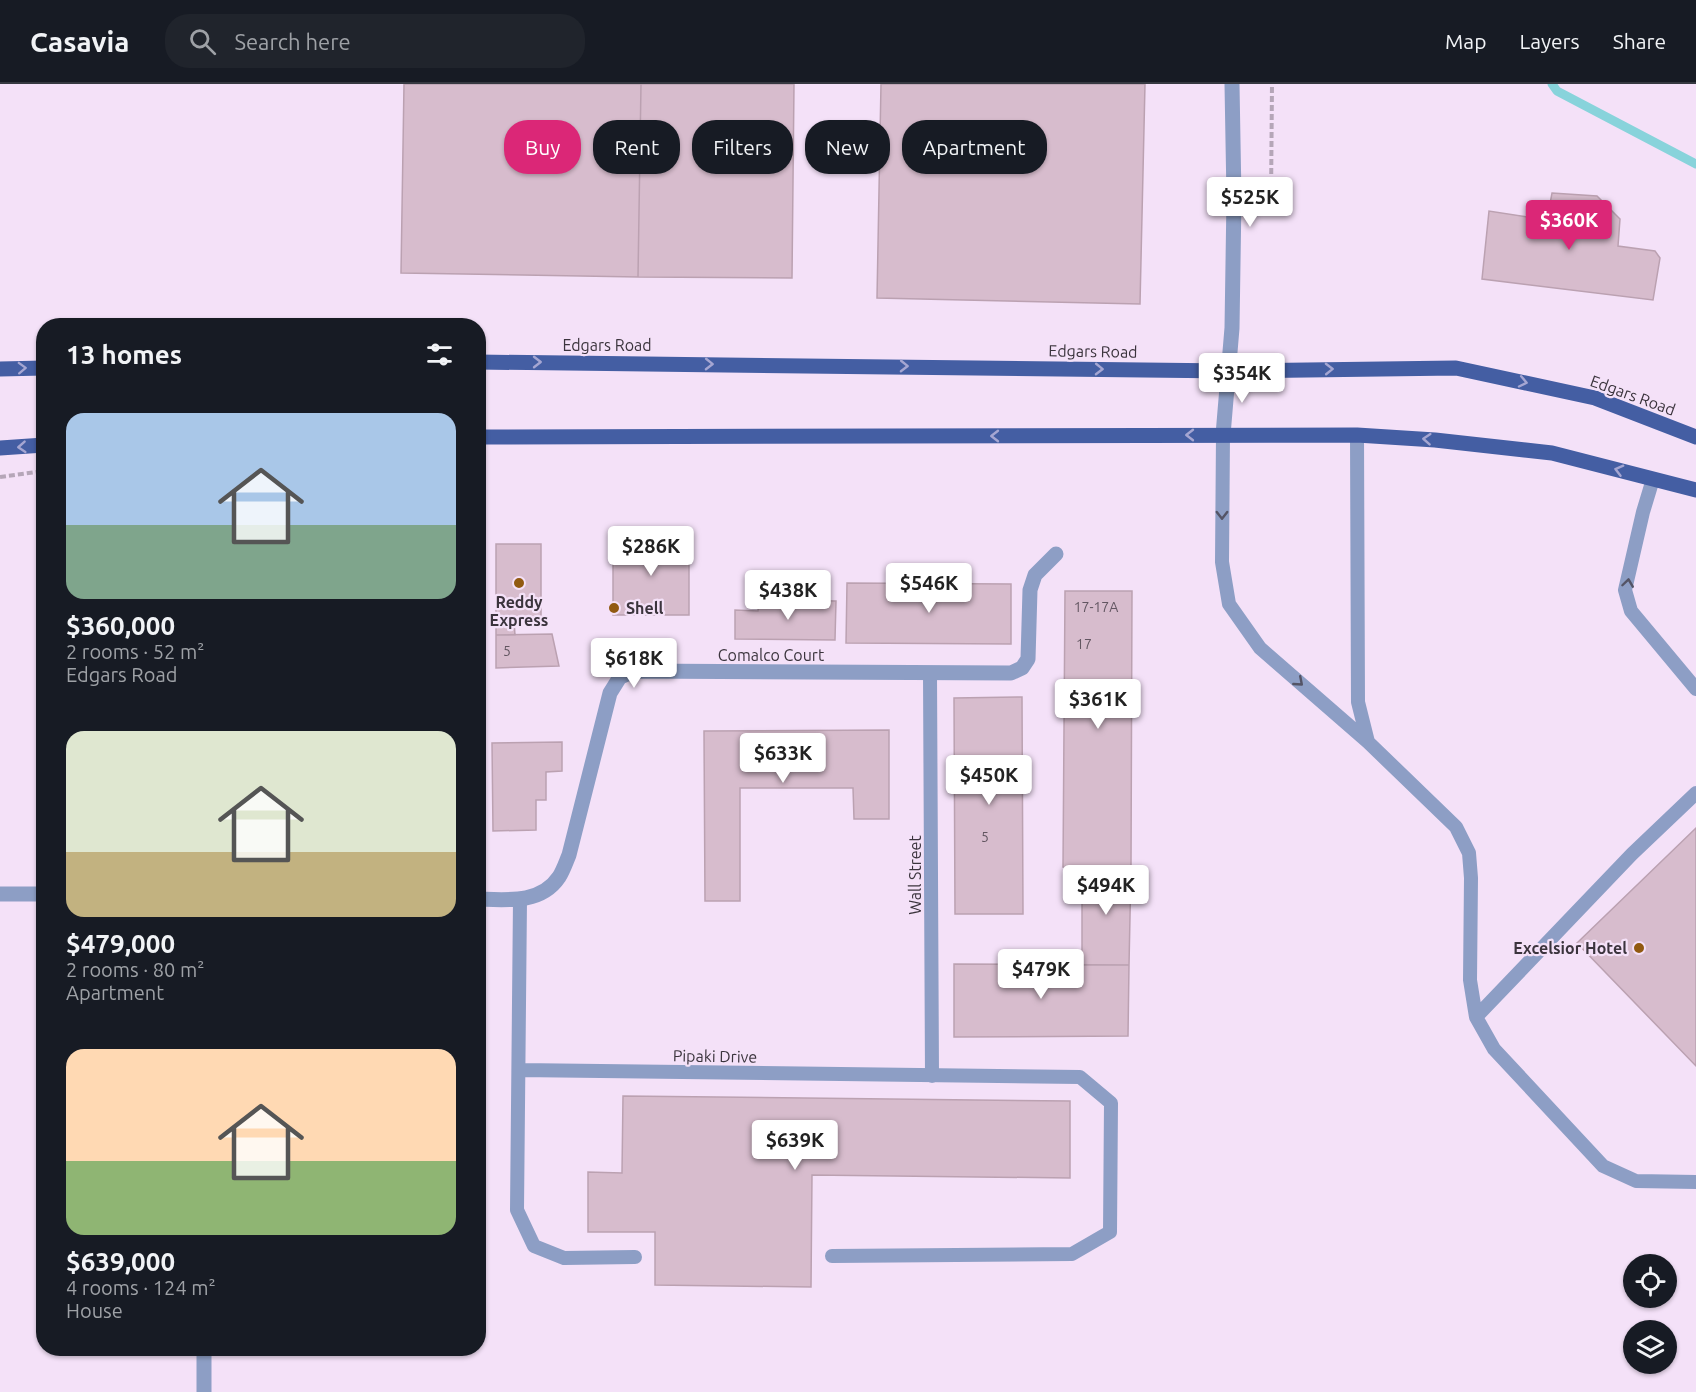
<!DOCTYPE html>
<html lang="en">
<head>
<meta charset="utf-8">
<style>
	:root { --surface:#171b24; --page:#20242c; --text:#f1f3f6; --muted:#9ea1a6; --line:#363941; --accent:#db2777 }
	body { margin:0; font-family:Ubuntu,sans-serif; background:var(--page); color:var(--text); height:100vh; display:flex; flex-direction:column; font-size:22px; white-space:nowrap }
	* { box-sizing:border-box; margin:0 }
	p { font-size:20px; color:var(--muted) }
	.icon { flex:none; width:33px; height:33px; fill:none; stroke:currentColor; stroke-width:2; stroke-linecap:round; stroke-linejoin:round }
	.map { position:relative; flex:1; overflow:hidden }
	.sheet { position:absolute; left:36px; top:234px; width:450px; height:1038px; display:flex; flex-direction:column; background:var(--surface); border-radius:24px; box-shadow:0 2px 4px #0004 }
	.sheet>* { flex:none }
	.hud { position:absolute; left:504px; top:36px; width:570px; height:54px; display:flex; gap:12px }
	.tools { position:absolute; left:1623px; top:1170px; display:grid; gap:12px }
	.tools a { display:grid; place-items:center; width:54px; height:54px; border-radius:50%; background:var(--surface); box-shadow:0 2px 4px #0004; font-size:30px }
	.price { position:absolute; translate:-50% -51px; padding:0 14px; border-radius:6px; background:#fff; color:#222; font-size:20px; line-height:39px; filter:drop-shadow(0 2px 3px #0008) }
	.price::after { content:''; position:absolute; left:50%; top:36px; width:18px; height:14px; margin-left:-9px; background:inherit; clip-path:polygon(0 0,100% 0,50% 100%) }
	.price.selected { background:var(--accent); color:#fff }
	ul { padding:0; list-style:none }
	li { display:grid; align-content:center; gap:12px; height:318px; padding:0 30px }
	li span { display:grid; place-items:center; height:186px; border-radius:18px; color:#555 }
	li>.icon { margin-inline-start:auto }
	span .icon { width:108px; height:108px; fill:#fffc; stroke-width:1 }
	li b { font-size:26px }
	h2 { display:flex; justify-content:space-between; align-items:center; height:72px; padding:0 30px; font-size:26px }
	.tag { padding:0 21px; border-radius:24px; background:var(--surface); box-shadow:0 2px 4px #0004; font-size:21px; line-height:54px }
	.tag.selected { background:var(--accent); color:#fff }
	header { display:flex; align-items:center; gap:36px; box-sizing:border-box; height:84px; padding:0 30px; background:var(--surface); border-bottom:2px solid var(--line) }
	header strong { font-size:28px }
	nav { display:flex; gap:33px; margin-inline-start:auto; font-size:21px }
	.search { width:420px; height:54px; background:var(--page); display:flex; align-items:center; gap:15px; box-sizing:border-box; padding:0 21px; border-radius:24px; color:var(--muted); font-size:22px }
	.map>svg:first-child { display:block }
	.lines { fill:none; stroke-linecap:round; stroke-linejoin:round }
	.stream { stroke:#88d3db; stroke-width:9 }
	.building { fill:#d7bccd; stroke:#bba1b1; stroke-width:1.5 }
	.path { stroke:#b5a6b8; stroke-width:4; stroke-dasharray:6 3; stroke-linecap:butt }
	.lane { stroke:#8d9ec5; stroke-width:14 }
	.street { stroke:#8d9ec5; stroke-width:15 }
	.primary { stroke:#445ea3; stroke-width:15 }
	.oneway { stroke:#a5a6d2 }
	.oneway2 { stroke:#545466 }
	.poi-dot { fill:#915a11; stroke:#f4e1f8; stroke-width:2 }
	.labels { text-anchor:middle; stroke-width:4.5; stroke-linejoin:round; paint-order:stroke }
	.number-label { font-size:14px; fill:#625661 }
	.street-label { font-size:16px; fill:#3b343d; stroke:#f4e1f8 }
	.poi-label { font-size:16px; font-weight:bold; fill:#3b343d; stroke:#f4e1f8 }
</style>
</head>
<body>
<header>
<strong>Casavia</strong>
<div class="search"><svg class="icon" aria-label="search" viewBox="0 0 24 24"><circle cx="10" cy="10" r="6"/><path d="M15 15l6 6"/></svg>Search here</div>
<nav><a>Map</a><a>Layers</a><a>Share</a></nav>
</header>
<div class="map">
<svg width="1696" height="1308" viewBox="0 0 1696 1308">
	<rect width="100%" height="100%" fill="#f4e1f8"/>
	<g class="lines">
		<path class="stream" d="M1552 0 1557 7 1696 80"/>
	</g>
	<path class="building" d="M404 0H641L638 193 401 189Z
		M641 0H794L792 194 638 193Z
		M881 0H1145L1140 220 877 214Z
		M1552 109 1597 112 1620 135 1618 162 1655 167 1660 174 1653 216 1482 195 1489 127 1547 136Z
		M613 455H689V531H613Z
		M496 460H541V537H514L515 551H496Z
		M847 499 1011 500V560L846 559Z
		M1065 507H1132L1131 784 1063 783Z
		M759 516 836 517 835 556 735 555V526L758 527Z
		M552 550 559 582 496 584V551Z
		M1022 613 1023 830H955L954 614Z
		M889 646V735H854L853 704H740V817H705L704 647Z
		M562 658V687L546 688V716H536V746L493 747 492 659Z
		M1696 744V982L1577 859Z
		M1082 784H1131L1129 881H1082Z
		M954 880 1129 881 1128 952 954 953Z
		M623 1012 1070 1017V1094L812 1091 811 1203 655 1201V1148H588V1088L622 1089Z"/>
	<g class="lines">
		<path class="path" d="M1271 117 1272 0
			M0 393 44 387"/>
		<path class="lane" d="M1223 351 1222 478 1229 520 1260 564 1368 658
			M1357 351 1358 618 1368 658 1456 743 1469 769 1471 794 1470 896 1476 933 1494 965 1603 1082 1636 1097 1696 1098
			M1653 395 1643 428 1625 506 1631 527 1696 605
			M930 590 932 992
			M520 816 517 1126 534 1162 564 1174 635 1173
			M1476 933 1632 770 1696 709
			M519 986 1080 993 1111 1019 1110 1148 1072 1170 832 1172"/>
		<path class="street" d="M1223 351 1232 244 1234 114 1232 0
			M0 810H44
			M478 815C507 816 541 820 559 793 563 787 566 778 569 771L610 609 620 593 634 587 1011 589 1022 584 1028 575 1030 506 1035 491 1056 470
			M204 1308V1264"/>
		<path class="primary" d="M478 278 1229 287 1456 284 1595 314 1696 353
			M0 285 44 284
			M478 353 1357 351 1435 356 1552 369 1696 406
			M0 364 44 361"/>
	</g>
	<defs><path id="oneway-chevron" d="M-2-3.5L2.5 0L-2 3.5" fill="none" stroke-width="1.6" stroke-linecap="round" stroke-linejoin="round" transform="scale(1.5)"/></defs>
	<g class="oneway">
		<use href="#oneway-chevron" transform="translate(537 278)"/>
		<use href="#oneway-chevron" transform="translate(709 280) rotate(1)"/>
		<use href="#oneway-chevron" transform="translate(904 282) rotate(1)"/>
		<use href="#oneway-chevron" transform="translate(22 284) rotate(-2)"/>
		<use href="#oneway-chevron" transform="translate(1099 285) rotate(1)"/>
		<use href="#oneway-chevron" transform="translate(1329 285) rotate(-1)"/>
		<use href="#oneway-chevron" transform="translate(1523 298) rotate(12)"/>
		<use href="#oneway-chevron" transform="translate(1190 351) rotate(180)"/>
		<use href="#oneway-chevron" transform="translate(995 352) rotate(-180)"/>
		<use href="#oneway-chevron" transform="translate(1427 355) rotate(-176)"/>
		<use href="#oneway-chevron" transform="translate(22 363) rotate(176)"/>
		<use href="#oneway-chevron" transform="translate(1619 386) rotate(-165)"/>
	</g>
	<g class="oneway2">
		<use href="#oneway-chevron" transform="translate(1222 431) rotate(90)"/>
		<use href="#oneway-chevron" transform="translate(1628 499) rotate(-82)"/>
		<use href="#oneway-chevron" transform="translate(1299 598) rotate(41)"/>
	</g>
	<g class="poi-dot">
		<circle cx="519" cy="499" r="6"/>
		<circle cx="614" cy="524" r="6"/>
		<circle cx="1639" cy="864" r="6"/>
	</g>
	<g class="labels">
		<g class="number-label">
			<text x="1096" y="528">17-17A</text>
			<text x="1084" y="565">17</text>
			<text x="507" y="572">5</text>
			<text x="985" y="758">5</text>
		</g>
		<g class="street-label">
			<text x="607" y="267">Edgars Road</text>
			<text transform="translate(1093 267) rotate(1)" y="6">Edgars Road</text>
			<text transform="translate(1633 311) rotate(20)" y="6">Edgars Road</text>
			<text x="771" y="577">Comalco Court</text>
			<text transform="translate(915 791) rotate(-90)" y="6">Wall Street</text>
			<text transform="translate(715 972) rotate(1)" y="6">Pipaki Drive</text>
		</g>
		<g class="poi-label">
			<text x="519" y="524">Reddy<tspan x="519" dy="18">Express</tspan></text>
			<text x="626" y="530" text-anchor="start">Shell</text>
			<text x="1627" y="870" text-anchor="end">Excelsior Hotel</text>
		</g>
	</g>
</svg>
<div class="tools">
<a><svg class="icon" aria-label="locate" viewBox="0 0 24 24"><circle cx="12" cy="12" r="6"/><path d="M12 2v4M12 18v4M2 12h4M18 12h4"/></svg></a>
<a><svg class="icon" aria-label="layers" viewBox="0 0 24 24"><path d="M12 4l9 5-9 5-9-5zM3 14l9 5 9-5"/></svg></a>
</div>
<b class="price" style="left:1250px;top:144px">$525K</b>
<b class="price selected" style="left:1569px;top:167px">$360K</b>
<b class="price" style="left:1242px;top:320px">$354K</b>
<b class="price" style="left:651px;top:493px">$286K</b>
<b class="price" style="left:929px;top:530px">$546K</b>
<b class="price" style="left:788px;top:537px">$438K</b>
<b class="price" style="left:634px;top:605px">$618K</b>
<b class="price" style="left:1098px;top:646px">$361K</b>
<b class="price" style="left:783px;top:700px">$633K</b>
<b class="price" style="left:989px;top:722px">$450K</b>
<b class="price" style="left:1106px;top:832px">$494K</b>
<b class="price" style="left:1041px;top:916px">$479K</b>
<b class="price" style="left:795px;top:1087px">$639K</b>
<div class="hud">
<a class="tag selected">Buy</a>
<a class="tag">Rent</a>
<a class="tag">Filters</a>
<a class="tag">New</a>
<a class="tag">Apartment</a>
</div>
<section class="sheet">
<h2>13 homes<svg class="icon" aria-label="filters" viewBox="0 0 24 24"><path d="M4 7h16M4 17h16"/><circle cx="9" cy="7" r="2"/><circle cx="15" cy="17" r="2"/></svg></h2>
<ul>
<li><span style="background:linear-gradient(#a9c7e8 60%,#7fa58c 0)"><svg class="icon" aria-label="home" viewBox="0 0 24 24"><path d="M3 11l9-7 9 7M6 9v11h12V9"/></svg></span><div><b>$360,000</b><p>2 rooms · 52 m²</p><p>Edgars Road</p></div></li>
<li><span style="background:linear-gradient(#dfe7d0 65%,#c2b280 0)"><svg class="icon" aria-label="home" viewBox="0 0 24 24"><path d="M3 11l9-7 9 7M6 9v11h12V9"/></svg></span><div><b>$479,000</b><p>2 rooms · 80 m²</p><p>Apartment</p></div></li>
<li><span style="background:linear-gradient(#ffd9b3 60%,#8fb573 0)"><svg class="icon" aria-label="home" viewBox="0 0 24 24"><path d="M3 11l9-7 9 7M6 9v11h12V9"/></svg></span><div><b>$639,000</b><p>4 rooms · 124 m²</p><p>House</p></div></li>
</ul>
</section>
</div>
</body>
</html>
